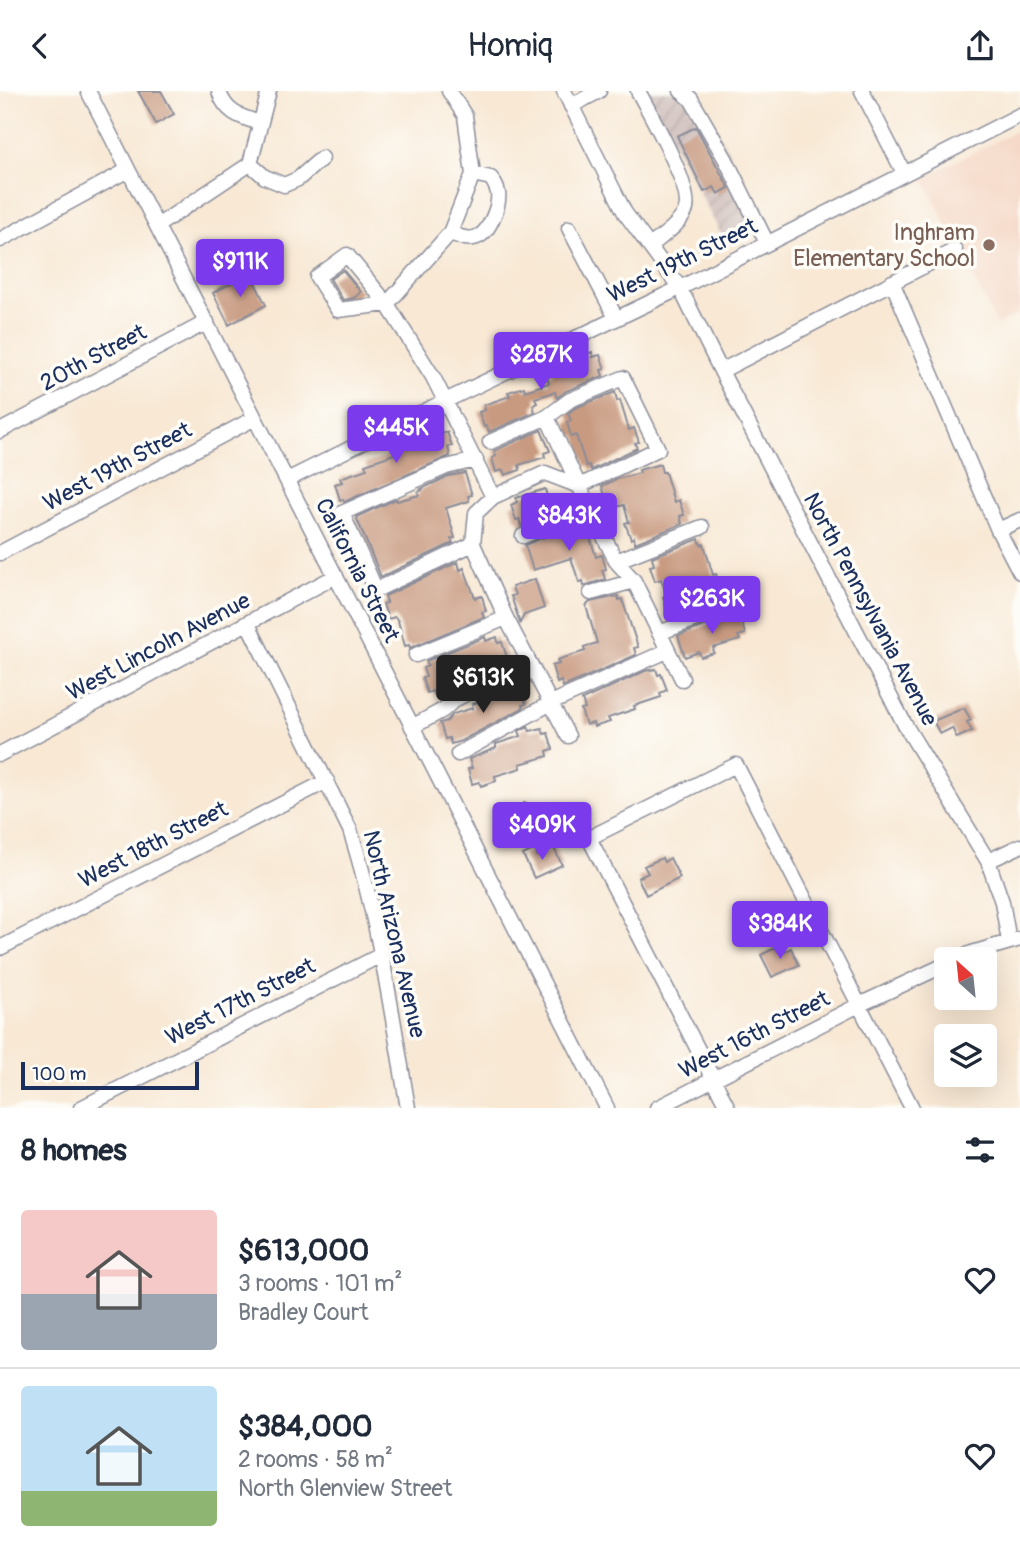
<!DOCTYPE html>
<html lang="en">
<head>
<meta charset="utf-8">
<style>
	:root { --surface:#fff; --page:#f2f2f3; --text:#1f2937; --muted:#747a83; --line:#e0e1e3; --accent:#7c3aed }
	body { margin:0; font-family:Pangolin,sans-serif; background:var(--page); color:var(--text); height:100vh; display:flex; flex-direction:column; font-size:26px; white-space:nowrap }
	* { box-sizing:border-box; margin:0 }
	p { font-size:23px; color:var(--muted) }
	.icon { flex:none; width:38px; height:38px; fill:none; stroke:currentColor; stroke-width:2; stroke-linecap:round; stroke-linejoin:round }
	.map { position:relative; height:1017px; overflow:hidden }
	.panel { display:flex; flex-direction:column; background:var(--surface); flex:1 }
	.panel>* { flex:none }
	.needle { width:46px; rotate:333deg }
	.tools { position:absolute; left:934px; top:856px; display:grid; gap:14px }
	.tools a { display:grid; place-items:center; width:63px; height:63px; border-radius:7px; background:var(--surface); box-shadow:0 7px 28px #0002; font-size:35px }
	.scale { position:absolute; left:21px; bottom:18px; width:178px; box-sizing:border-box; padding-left:7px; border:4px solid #1b2f5e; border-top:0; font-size:19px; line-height:24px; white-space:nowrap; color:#1b2f5e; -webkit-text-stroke:5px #fdfcf7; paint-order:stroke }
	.price { position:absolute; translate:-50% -60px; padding:0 16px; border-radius:7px; background:var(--accent); color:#fff; font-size:23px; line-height:46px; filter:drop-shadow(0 2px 4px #0008) }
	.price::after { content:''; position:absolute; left:50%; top:42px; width:21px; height:16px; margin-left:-10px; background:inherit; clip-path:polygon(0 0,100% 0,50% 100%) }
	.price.current { background:#222; color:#fff }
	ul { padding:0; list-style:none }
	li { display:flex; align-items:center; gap:21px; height:175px; padding:0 21px }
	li+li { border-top:2px solid var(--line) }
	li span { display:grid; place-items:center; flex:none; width:196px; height:140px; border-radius:7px; color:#555 }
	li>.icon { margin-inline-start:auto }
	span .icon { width:84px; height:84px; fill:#fffc; stroke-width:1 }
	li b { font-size:30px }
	h2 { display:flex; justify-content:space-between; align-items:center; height:84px; padding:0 21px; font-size:30px }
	header { display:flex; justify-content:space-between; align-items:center; height:91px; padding:0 21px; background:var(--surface); font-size:32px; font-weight:600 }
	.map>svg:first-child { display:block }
	.built { fill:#f4d3c0 }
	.industrial { fill:url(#industrial-furrows) }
	.building { fill:#c89a80 }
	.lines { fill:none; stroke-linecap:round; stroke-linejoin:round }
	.minor-casing { stroke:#8a8c99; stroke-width:17 }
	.minor { stroke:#fff; stroke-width:14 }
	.education-dot { fill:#8d6e63; stroke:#fdfcf7; stroke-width:2.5 }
	.labels { text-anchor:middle; stroke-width:7; stroke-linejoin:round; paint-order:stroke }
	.education-label { font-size:23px; fill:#785e54; stroke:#fdfcf7; text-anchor:end }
	.street-label { font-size:23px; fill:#1b2f5e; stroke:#fdfcf7 }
</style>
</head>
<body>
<header><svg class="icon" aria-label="back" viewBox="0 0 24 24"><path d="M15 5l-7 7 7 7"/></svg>Homiq<svg class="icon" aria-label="share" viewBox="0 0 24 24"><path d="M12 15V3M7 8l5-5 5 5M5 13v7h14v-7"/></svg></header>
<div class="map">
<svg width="1020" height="1017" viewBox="0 0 1020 1017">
	<defs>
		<pattern id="industrial-furrows" width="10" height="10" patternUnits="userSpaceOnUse" patternTransform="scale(1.75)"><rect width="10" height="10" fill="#d0c0bc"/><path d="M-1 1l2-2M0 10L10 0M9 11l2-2" fill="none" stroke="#b2a5a4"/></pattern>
	</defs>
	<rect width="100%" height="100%" fill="#fdfcf7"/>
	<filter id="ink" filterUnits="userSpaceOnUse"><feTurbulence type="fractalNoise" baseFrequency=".0143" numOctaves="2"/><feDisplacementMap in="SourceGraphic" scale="14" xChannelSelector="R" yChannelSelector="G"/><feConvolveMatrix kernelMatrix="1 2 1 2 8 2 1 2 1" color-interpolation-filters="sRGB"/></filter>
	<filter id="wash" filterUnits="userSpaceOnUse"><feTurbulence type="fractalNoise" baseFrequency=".00686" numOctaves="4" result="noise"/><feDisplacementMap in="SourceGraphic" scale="28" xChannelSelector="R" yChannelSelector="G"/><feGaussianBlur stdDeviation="1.57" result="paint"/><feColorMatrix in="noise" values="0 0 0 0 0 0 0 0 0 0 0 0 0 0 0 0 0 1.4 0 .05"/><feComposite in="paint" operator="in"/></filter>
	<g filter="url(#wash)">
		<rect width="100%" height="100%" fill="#f8e8d4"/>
		<path class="built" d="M1020 38V222L997 234 923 87Z"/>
		<path class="industrial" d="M647 0H697L764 130 725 151Z"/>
		<g id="blocks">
			<path class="building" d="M138 0H161L174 23 156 33Z
				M696 36 729 97 718 103 714 96 704 101 677 45Z
				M343 179 361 201 354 207 343 209 330 188Z
				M250 182 266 214 229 234 213 202Z
				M592 261 593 266 600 264 605 278 601 279 603 285 566 300 557 307 555 301 535 307 537 312 533 314 535 321 489 341 487 335 484 336 479 321 485 319 484 314 510 305 508 301 524 296 525 300 549 292 547 286 553 284 552 280 578 271 576 266Z
				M615 301 617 310 620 309 629 339 634 337 639 351 635 352 637 357 591 379 589 374 586 375 576 344 571 346 567 331 571 330 568 322 575 317Z
				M438 338 440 343 447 341 452 355 448 356 450 365 344 411 343 408 340 409 335 393 342 391 340 387 367 378 365 373 400 361 399 357 425 348 423 343Z
				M541 339 550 360 544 362 545 366 519 374 520 379 505 384 503 379 496 381 492 367 496 365 494 360Z
				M660 373 662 381H665L674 411 679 409 684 424 680 425 682 433 635 452 634 446 631 448 625 432 629 431 624 414 609 418 602 395 617 388 640 382 639 379Z
				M465 382 472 404 468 405 469 410 446 417 455 447 451 448 453 452 381 486 356 426 396 408 397 410 419 404 418 401 422 399 421 398 449 385Z
				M545 398 547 406 551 405 556 421 521 435 519 428 516 429 511 414 517 411 516 407Z
				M583 431 584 437 587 436 596 466 602 464 606 478 602 479 605 488 584 495 583 490 579 491 571 467 533 479 525 454Z
				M699 448 701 454 704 453 713 484 716 483 721 498 717 499 720 508 673 526 671 521H668L663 506 667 505 661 488 655 490 650 475 654 474 652 466Z
				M458 471 460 479 464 477 475 507 482 505 486 520 482 521 484 526 410 557 409 554 405 555 398 530 395 526 388 528 383 513 387 512 385 505Z
				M535 488 544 517 524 524 520 532 511 505 515 504 512 496Z
				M618 505 619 509 622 508 638 556 634 557 636 564 563 596 561 590 557 592 552 575 559 573 557 569 585 560 584 556 597 552 586 515 590 511Z
				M736 523 738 529 741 528 745 543 738 545 740 549 713 557 714 562 701 566 699 561 685 566 678 545Z
				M485 546 486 550 497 546 498 552 502 551 507 567 501 570 502 573 474 582 475 586 449 594 450 599 435 604 433 600 427 602 422 587 426 586 423 577 428 575 426 570Z
				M656 578 658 584 661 583 667 599 660 602 661 606 634 615 635 618 608 627 610 631 594 636 593 632 586 634 581 619 585 618 582 609 645 580Z
				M513 595 514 600 521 598 526 613 522 614 523 617 461 650 451 653 449 647 445 648 440 632 447 630 453 623 473 617 472 613 499 605 497 600Z
				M964 617 971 629 967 631 972 640 957 647 952 637 940 643 933 630Z
				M528 635 530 640 542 637 544 643 548 642 553 658 547 660 548 665 520 673 521 677 495 685 496 690 481 695 479 691 472 693 468 678 472 677 469 668 496 657V653L521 645 519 640Z
				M524 712 553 723 543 749 514 737Z
				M541 755 537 765 554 757 562 774 534 787 523 764Z
				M662 767 664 771 670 767 680 787 646 804 638 787 648 782 644 775Z
				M777 856 783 861 791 857 799 874 772 886 761 864Z"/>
		</g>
	</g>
	<g filter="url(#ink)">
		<use href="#blocks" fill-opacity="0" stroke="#8a8c99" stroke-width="2"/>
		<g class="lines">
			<g class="minor-casing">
				<path id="minor" d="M88 0 607 1017
					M219 0C225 22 241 26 260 32
					M449 0 465 25 473 83 450 142 387 213 338 219 317 186 347 164 387 213 433 286 493 406
					M564 0 625 122 680 197
					M638 0C649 21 696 101 685 121 678 135 662 145 650 155
					M681 0 691 8 726 69 767 152
					M862 0 904 82
					M571 15 599 0
					M250 73 265 86 284 94 298 88 322 67
					M157 135 250 73 269 0
					M569 137 616 227
					M450 142C459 145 467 150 477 146 489 142 500 114 498 102 497 96 494 92 491 87L473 83
					M0 149 128 79
					M892 191 998 439 1020 481
					M685 207 721 280 905 634 988 770 1002 811 1009 850
					M721 280 955 159
					M0 340 207 231
					M490 351 547 326 570 309 623 287 658 358 579 395 547 326
					M287 389 445 310 680 197 1020 24
					M998 439 1020 429
					M523 445 590 418
					M473 453 376 499 342 422 446 376 476 369
					M0 462 255 327
					M616 470 702 436
					M591 502 634 490
					M248 533 350 739C379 829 392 924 408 1017
					M659 542 738 512
					M416 564 506 527
					M412 636 443 619 454 609 528 570
					M568 645 506 527 473 453 476 422 493 406 545 382 579 395 616 470 634 490 682 588
					M0 663 336 485
					M458 663 551 612 667 560
					M988 770 1020 755
					M0 857 327 690
					M958 868 972 862 1020 848
					M81 1017 381 864
					M657 1017 861 913 947 873
					M728 1017 589 747 736 674 912 1017"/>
			</g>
			<use href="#minor" class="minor"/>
		</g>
	</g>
	<circle class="education-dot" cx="989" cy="154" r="7"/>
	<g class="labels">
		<g class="education-label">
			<text x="975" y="149">Inghram<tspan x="975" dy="26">Elementary School</tspan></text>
		</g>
		<g class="street-label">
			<text transform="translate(682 169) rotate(-26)" y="8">West 19th Street</text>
			<text transform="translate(93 266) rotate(-28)" y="8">20th Street</text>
			<text transform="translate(117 375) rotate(-28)" y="8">West 19th Street</text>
			<text transform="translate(358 479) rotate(63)" y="8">California Street</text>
			<text transform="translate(871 518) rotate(62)" y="8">North Pennsylvania Avenue</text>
			<text transform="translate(158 555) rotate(-28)" y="8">West Lincoln Avenue</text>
			<text transform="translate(153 753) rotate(-27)" y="8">West 18th Street</text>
			<text transform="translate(395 843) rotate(77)" y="8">North Arizona Avenue</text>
			<text transform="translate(240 910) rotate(-27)" y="8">West 17th Street</text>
			<text transform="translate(754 943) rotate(-27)" y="8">West 16th Street</text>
		</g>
	</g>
</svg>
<div class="tools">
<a><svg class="needle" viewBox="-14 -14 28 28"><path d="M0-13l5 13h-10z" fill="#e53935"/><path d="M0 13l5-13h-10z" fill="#747a83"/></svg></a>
<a><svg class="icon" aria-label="layers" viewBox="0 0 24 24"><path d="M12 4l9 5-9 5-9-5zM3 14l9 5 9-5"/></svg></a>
</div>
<div class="scale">100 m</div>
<b class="price" style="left:240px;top:208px">$911K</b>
<b class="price" style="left:541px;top:301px">$287K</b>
<b class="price" style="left:396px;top:374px">$445K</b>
<b class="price" style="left:569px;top:462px">$843K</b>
<b class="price" style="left:712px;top:545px">$263K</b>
<b class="price current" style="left:483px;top:624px">$613K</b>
<b class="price" style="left:542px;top:771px">$409K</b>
<b class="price" style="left:780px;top:870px">$384K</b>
</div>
<section class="panel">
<h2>8 homes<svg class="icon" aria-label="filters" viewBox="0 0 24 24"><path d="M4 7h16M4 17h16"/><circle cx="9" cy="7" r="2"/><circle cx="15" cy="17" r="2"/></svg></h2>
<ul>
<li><span style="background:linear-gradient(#f6c9c9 60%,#9aa5b1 0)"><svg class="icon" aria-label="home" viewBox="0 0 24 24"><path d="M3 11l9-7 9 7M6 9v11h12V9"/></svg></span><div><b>$613,000</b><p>3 rooms · 101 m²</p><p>Bradley Court</p></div><svg class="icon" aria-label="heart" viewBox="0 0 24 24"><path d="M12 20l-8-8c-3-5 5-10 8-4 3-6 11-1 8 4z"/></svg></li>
<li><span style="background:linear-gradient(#bfe0f5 75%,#8fb573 0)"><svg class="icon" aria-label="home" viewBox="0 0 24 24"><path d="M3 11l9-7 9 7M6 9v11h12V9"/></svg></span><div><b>$384,000</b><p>2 rooms · 58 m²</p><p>North Glenview Street</p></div><svg class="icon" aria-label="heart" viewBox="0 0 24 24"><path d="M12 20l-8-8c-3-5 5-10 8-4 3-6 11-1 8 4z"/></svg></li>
</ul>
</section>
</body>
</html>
